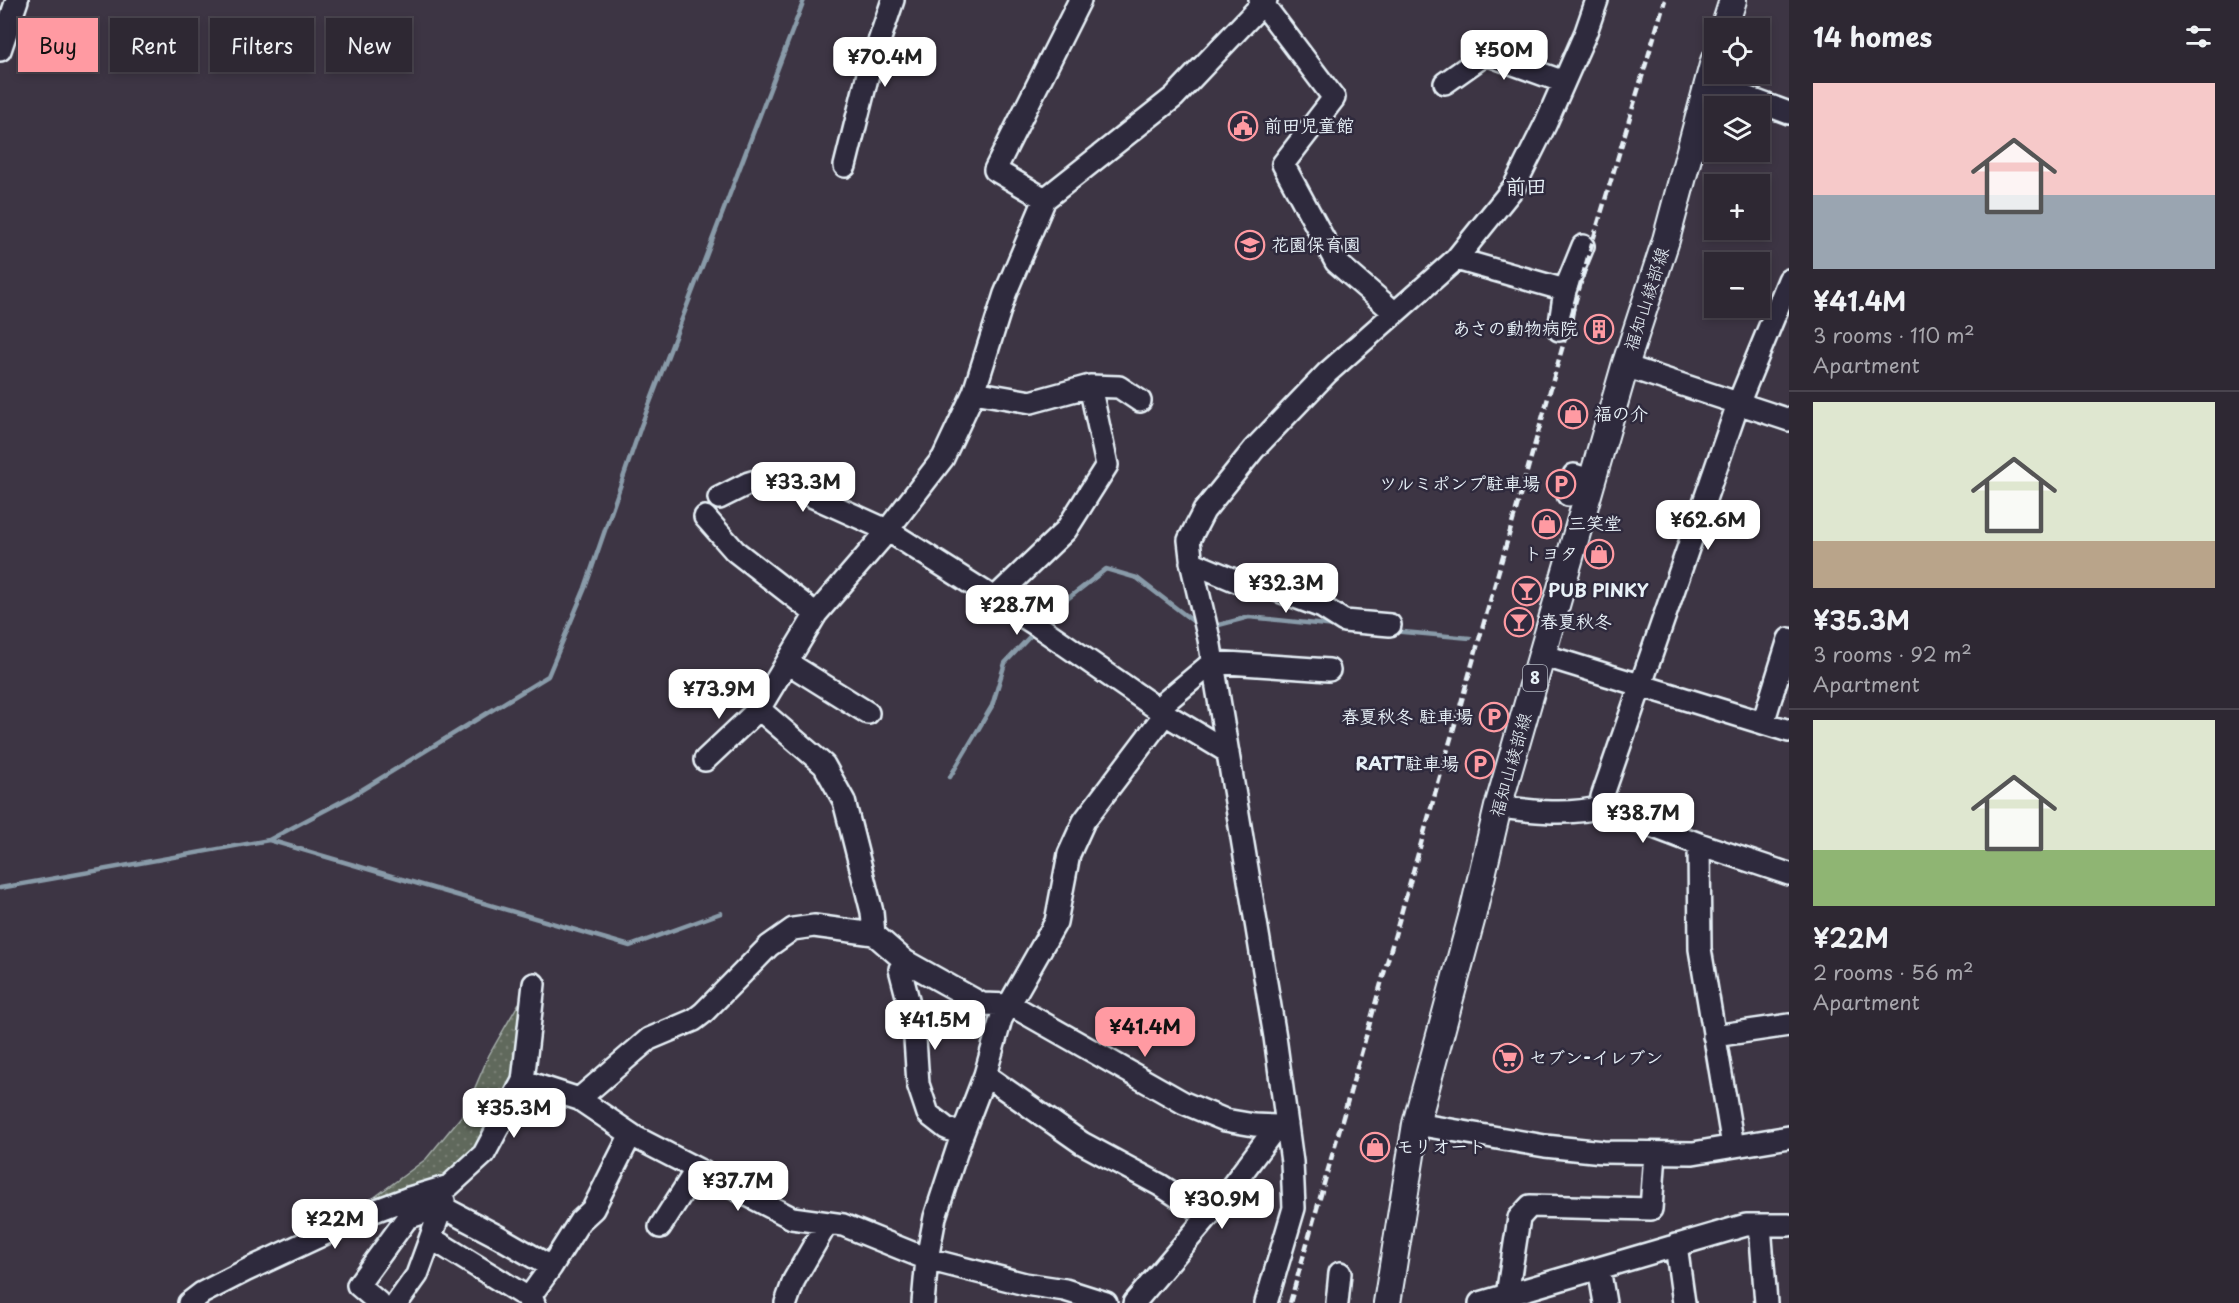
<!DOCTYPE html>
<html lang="en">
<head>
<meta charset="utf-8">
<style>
	:root { --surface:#2e2833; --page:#3a343f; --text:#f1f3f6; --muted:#a7a6ac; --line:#49444e; --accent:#ff9aa2 }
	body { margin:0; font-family:"Playpen Sans","Klee One",sans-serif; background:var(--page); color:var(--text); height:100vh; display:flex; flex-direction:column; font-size:22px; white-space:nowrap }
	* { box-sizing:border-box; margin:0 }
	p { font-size:20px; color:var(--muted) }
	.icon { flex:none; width:33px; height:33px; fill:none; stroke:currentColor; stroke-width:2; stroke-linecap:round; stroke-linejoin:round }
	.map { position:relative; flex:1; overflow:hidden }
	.sheet { display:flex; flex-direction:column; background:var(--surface); width:450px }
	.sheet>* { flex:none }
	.hud { position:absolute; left:18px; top:18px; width:570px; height:54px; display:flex; gap:12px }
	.fabs { position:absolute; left:1704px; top:18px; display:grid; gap:12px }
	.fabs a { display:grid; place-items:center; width:66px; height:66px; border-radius:0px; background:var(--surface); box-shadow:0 3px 9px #0003,0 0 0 2px var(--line); font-size:30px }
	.price { position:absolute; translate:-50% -51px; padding:0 14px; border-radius:12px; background:#fff; color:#222; font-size:20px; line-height:39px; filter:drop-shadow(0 2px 3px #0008) }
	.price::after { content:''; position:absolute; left:50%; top:36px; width:18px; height:14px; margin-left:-9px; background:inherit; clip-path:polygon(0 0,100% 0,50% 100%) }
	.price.active { background:var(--accent); color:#111 }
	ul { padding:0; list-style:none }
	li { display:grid; align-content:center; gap:12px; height:318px; padding:0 24px }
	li+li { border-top:2px solid var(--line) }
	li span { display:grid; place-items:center; height:186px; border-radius:0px; color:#555 }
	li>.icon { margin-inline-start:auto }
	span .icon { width:108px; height:108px; fill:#fffc; stroke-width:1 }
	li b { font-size:26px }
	h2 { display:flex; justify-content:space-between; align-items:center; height:72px; padding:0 24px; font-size:26px }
	.tag { padding:0 21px; border-radius:0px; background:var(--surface); box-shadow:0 3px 9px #0003,0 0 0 2px var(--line); font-size:21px; line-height:54px }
	.tag.active { background:var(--accent); color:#111 }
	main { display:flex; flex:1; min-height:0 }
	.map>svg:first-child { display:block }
	.grass { fill:url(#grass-dots); stroke:#a4adaa; stroke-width:1.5 }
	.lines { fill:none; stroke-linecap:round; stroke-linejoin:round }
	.stream { stroke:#899ba9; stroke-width:4.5 }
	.minor-casing { stroke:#e8f1f8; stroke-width:26 }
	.major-casing { stroke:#e8f1f8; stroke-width:30 }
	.minor { stroke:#2f2a3d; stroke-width:21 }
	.major { stroke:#2f2a3d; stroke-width:26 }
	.rail { stroke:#e8f1f8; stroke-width:4.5; stroke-dasharray:9 4.5; stroke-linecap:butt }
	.labels { text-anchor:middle; stroke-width:5; stroke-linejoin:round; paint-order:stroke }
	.shield { fill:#2f2a3d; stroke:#b0b5c0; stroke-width:1.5 }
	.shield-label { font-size:16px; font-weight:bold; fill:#e8f1f8 }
	.poi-label { font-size:18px; font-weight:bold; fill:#e8f1f8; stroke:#2f2a3d; text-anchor:start }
	.street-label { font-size:18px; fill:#e8f1f8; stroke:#2f2a3d }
	.quarter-label { font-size:21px; font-weight:bold; fill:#e8f1f8; stroke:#2f2a3d }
</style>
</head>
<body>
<main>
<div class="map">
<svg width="1789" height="1303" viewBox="0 0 1789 1303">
	<defs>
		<pattern id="grass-dots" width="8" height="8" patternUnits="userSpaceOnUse" patternTransform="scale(1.5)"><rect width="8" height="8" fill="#61695c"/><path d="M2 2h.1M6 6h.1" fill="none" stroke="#787f74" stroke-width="1.8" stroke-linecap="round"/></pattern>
	</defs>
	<rect width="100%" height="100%" fill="#3d3544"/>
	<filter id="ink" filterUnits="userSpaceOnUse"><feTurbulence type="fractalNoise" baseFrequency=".0167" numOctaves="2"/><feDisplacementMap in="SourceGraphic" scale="12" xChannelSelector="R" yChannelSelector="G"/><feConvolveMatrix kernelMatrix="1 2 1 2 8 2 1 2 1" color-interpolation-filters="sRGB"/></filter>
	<g filter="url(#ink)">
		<path class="grass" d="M519 1003 514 1087 490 1135 458 1170 341 1222 426 1159 464 1113 489 1055Z"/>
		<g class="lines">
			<path class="stream" d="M1042 622 1057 607 1106 569 1137 578 1198 625
				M1211 627 1249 617 1336 626
				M1392 631 1470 638
				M950 777 992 706 1005 663 1035 631
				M269 840 630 946 721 913
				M0 888 269 840 350 797 548 676 585 588 641 426 804 0"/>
			<g class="minor-casing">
				<path id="minor" d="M1260 0 1334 98 1283 164 1336 262 1395 313
					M0 50 17 0
					M1445 83 1486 54 1564 82
					M1708 83 1789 113
					M845 166 868 74 893 0
					M1045 199 995 170 1080 0
					M1456 259 1565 290
					M1559 330 1565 290 1583 246
					M1625 366 1789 420
					M1090 386 1119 387 1140 401
					M974 392 1031 402 1090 386 1107 465 1066 530 994 599
					M1568 495 1574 475 1593 481
					M719 498 749 483 769 477 887 530 1038 626 1165 714 1228 752
					M705 517 735 551 816 614
					M1191 562 1251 587 1271 588 1322 607 1344 621 1390 625
					M1542 655 1789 731
					M788 663 868 713
					M1763 723 1789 639
					M705 760 759 709
					M1498 807C1531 811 1568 816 1601 807L1699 844 1789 874
					M1601 807 1602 797 1738 404 1789 280
					M1699 844 1700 949 1733 1146
					M874 934 872 912 844 801 824 765 759 709 816 614 879 541 943 458 974 392 1005 294 1045 199 1174 97 1266 0
					M905 961 900 969 914 1023 918 1084 928 1114 946 1128 962 1135
					M1714 1036 1789 1025
					M985 1075 1082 1143 1160 1185 1208 1216
					M523 1081 534 984
					M579 1099 649 1039 694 1020 703 1013 769 946 793 929 814 926 874 934 905 961 982 1004 1011 1005 1184 1103 1225 1120 1254 1125 1277 1126
					M1416 1124 1545 1146 1603 1152 1693 1153 1789 1137
					M442 1207 499 1237 551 1267 528 1299 534 1303
					M1760 1225 1766 1303
					M660 1227 697 1169
					M431 1238 520 1293
					M1676 1245 1684 1303
					M551 1267 580 1221 593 1209 631 1134
					M1599 1268 1605 1303
					M1507 1295 1519 1218 1530 1206 1651 1209 1655 1153
					M189 1303 202 1293 247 1270 369 1213 409 1198 449 1186 484 1154 523 1081 579 1099 635 1137 792 1218 843 1225 927 1259 1025 1284 1065 1290 1106 1303
					M379 1303 358 1285 407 1218 431 1210 440 1213
					M397 1303 417 1275 444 1201
					M786 1303 794 1280 827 1223
					M923 1303 927 1259 935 1217 962 1135 985 1075 1001 1019 1056 922 1069 854 1084 821 1165 714 1164 703 1213 662 1329 670
					M1134 1303 1220 1202 1277 1126 1287 1124
					M1266 1303 1294 1208 1292 1162 1275 1037 1209 639 1192 566 1189 540 1204 511 1254 449 1327 373 1456 259 1514 187 1545 125 1586 32 1597 0
					M1337 1303 1340 1273
					M1480 1303 1746 1225H1789"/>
			</g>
			<g class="major-casing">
				<path id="major" d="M1724 28 1733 0
					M1387 1303 1416 1124 1472 917 1498 807 1625 366 1666 240 1714 61"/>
			</g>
			<use href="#minor" class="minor"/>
			<use href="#major" class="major"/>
			<path class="rail" d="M1290 1303 1591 247 1665 0"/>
		</g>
	</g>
	<defs>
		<g id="civic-ring" transform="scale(1.5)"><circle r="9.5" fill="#2f2a3d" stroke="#ff9aa2" stroke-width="1.5"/><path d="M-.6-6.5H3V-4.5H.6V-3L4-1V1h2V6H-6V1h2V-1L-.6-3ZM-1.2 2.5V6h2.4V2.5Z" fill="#ff9aa2"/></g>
		<g id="school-ring" transform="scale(1.5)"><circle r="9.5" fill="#2f2a3d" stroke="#ff9aa2" stroke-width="1.5"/><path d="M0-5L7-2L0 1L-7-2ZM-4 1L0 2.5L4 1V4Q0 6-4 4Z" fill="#ff9aa2"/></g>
		<g id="building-ring" transform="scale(1.5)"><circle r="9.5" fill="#2f2a3d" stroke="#ff9aa2" stroke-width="1.5"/><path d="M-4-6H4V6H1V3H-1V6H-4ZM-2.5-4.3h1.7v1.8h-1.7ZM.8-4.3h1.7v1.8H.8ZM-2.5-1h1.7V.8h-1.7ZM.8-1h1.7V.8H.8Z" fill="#ff9aa2"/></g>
		<g id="shop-ring" transform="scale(1.5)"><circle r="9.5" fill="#2f2a3d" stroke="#ff9aa2" stroke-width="1.5"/><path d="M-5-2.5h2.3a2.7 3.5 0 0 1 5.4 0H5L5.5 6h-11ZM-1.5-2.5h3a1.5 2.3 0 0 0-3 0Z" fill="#ff9aa2"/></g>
		<g id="parking-ring" transform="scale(1.5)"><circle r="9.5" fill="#2f2a3d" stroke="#ff9aa2" stroke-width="1.5"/><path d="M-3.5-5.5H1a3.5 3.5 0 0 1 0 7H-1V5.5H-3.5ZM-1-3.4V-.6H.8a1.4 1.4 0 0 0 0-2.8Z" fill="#ff9aa2"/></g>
		<g id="bar-ring" transform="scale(1.5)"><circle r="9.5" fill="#2f2a3d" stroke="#ff9aa2" stroke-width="1.5"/><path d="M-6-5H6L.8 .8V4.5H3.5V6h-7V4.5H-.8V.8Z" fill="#ff9aa2"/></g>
		<g id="supermarket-ring" transform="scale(1.5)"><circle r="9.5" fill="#2f2a3d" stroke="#ff9aa2" stroke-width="1.5"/><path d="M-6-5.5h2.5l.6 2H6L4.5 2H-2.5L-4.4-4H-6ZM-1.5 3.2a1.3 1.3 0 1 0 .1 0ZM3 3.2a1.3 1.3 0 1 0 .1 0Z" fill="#ff9aa2"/></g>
	</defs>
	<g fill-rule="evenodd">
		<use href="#civic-ring" x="1243" y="126"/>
		<use href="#school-ring" x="1250" y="245"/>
		<use href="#building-ring" x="1599" y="329"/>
		<use href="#shop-ring" x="1573" y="414"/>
		<use href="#parking-ring" x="1561" y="484"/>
		<use href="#shop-ring" x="1547" y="524"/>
		<use href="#shop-ring" x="1599" y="554"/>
		<use href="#bar-ring" x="1527" y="591"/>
		<use href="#bar-ring" x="1519" y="622"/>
		<use href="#parking-ring" x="1494" y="717"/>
		<use href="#parking-ring" x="1480" y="764"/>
		<use href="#supermarket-ring" x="1508" y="1058"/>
		<use href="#shop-ring" x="1375" y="1147"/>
	</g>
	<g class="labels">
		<rect class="shield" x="1523" y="665" width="24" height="26" rx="4.5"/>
		<g class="shield-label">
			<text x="1535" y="684">8</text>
		</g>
		<g class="poi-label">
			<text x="1264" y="132">前田児童館</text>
			<text x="1271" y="251">花園保育園</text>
			<text x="1578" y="335" text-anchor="end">あさの動物病院</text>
			<text x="1594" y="420">福の介</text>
			<text x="1540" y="490" text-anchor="end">ツルミポンプ駐車場</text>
			<text x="1568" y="530">三笑堂</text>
			<text x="1578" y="560" text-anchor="end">トヨタ</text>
			<text x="1548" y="597">PUB PINKY</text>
			<text x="1540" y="628">春夏秋冬</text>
			<text x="1473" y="723" text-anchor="end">春夏秋冬 駐車場</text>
			<text x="1459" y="770" text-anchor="end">RATT駐車場</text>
			<text x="1529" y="1064">セブン-イレブン</text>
			<text x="1396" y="1153">モリオート</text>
		</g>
		<g class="street-label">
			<text transform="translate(1647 299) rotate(-72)" y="6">福知山綾部線</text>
			<text transform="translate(1511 765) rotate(-74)" y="6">福知山綾部線</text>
		</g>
		<g class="quarter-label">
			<text x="1526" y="194">前田</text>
		</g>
	</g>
</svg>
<div class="fabs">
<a><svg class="icon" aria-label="locate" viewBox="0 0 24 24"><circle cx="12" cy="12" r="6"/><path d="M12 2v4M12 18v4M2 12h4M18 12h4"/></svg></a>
<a><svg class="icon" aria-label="layers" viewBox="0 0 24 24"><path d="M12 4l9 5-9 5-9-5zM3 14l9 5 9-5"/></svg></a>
<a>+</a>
<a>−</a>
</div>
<b class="price" style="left:1504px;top:81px">¥50M</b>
<b class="price" style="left:885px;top:88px">¥70.4M</b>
<b class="price" style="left:803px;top:513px">¥33.3M</b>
<b class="price" style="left:1708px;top:551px">¥62.6M</b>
<b class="price" style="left:1286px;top:614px">¥32.3M</b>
<b class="price" style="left:1017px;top:636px">¥28.7M</b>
<b class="price" style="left:719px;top:720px">¥73.9M</b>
<b class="price" style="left:1643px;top:844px">¥38.7M</b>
<b class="price" style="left:935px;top:1051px">¥41.5M</b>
<b class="price active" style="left:1145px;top:1058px">¥41.4M</b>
<b class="price" style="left:514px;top:1139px">¥35.3M</b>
<b class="price" style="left:738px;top:1212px">¥37.7M</b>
<b class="price" style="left:1222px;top:1230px">¥30.9M</b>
<b class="price" style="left:335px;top:1250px">¥22M</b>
<div class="hud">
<a class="tag active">Buy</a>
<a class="tag">Rent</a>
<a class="tag">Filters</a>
<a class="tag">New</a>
</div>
</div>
<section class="sheet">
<h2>14 homes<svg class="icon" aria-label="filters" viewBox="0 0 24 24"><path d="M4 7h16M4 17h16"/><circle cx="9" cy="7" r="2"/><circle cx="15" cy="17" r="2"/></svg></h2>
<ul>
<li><span style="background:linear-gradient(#f6c9c9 60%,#9aa5b1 0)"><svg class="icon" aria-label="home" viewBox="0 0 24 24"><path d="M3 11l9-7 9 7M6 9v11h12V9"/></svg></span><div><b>¥41.4M</b><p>3 rooms · 110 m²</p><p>Apartment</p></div></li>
<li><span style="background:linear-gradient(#dfe7d0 75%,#b9a48a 0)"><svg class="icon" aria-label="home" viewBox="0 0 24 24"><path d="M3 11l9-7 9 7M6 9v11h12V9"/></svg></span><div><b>¥35.3M</b><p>3 rooms · 92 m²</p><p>Apartment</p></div></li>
<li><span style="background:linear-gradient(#dfe7d0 70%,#8fb573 0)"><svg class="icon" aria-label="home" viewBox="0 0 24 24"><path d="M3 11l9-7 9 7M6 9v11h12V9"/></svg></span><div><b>¥22M</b><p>2 rooms · 56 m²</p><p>Apartment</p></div></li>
</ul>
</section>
</main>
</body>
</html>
